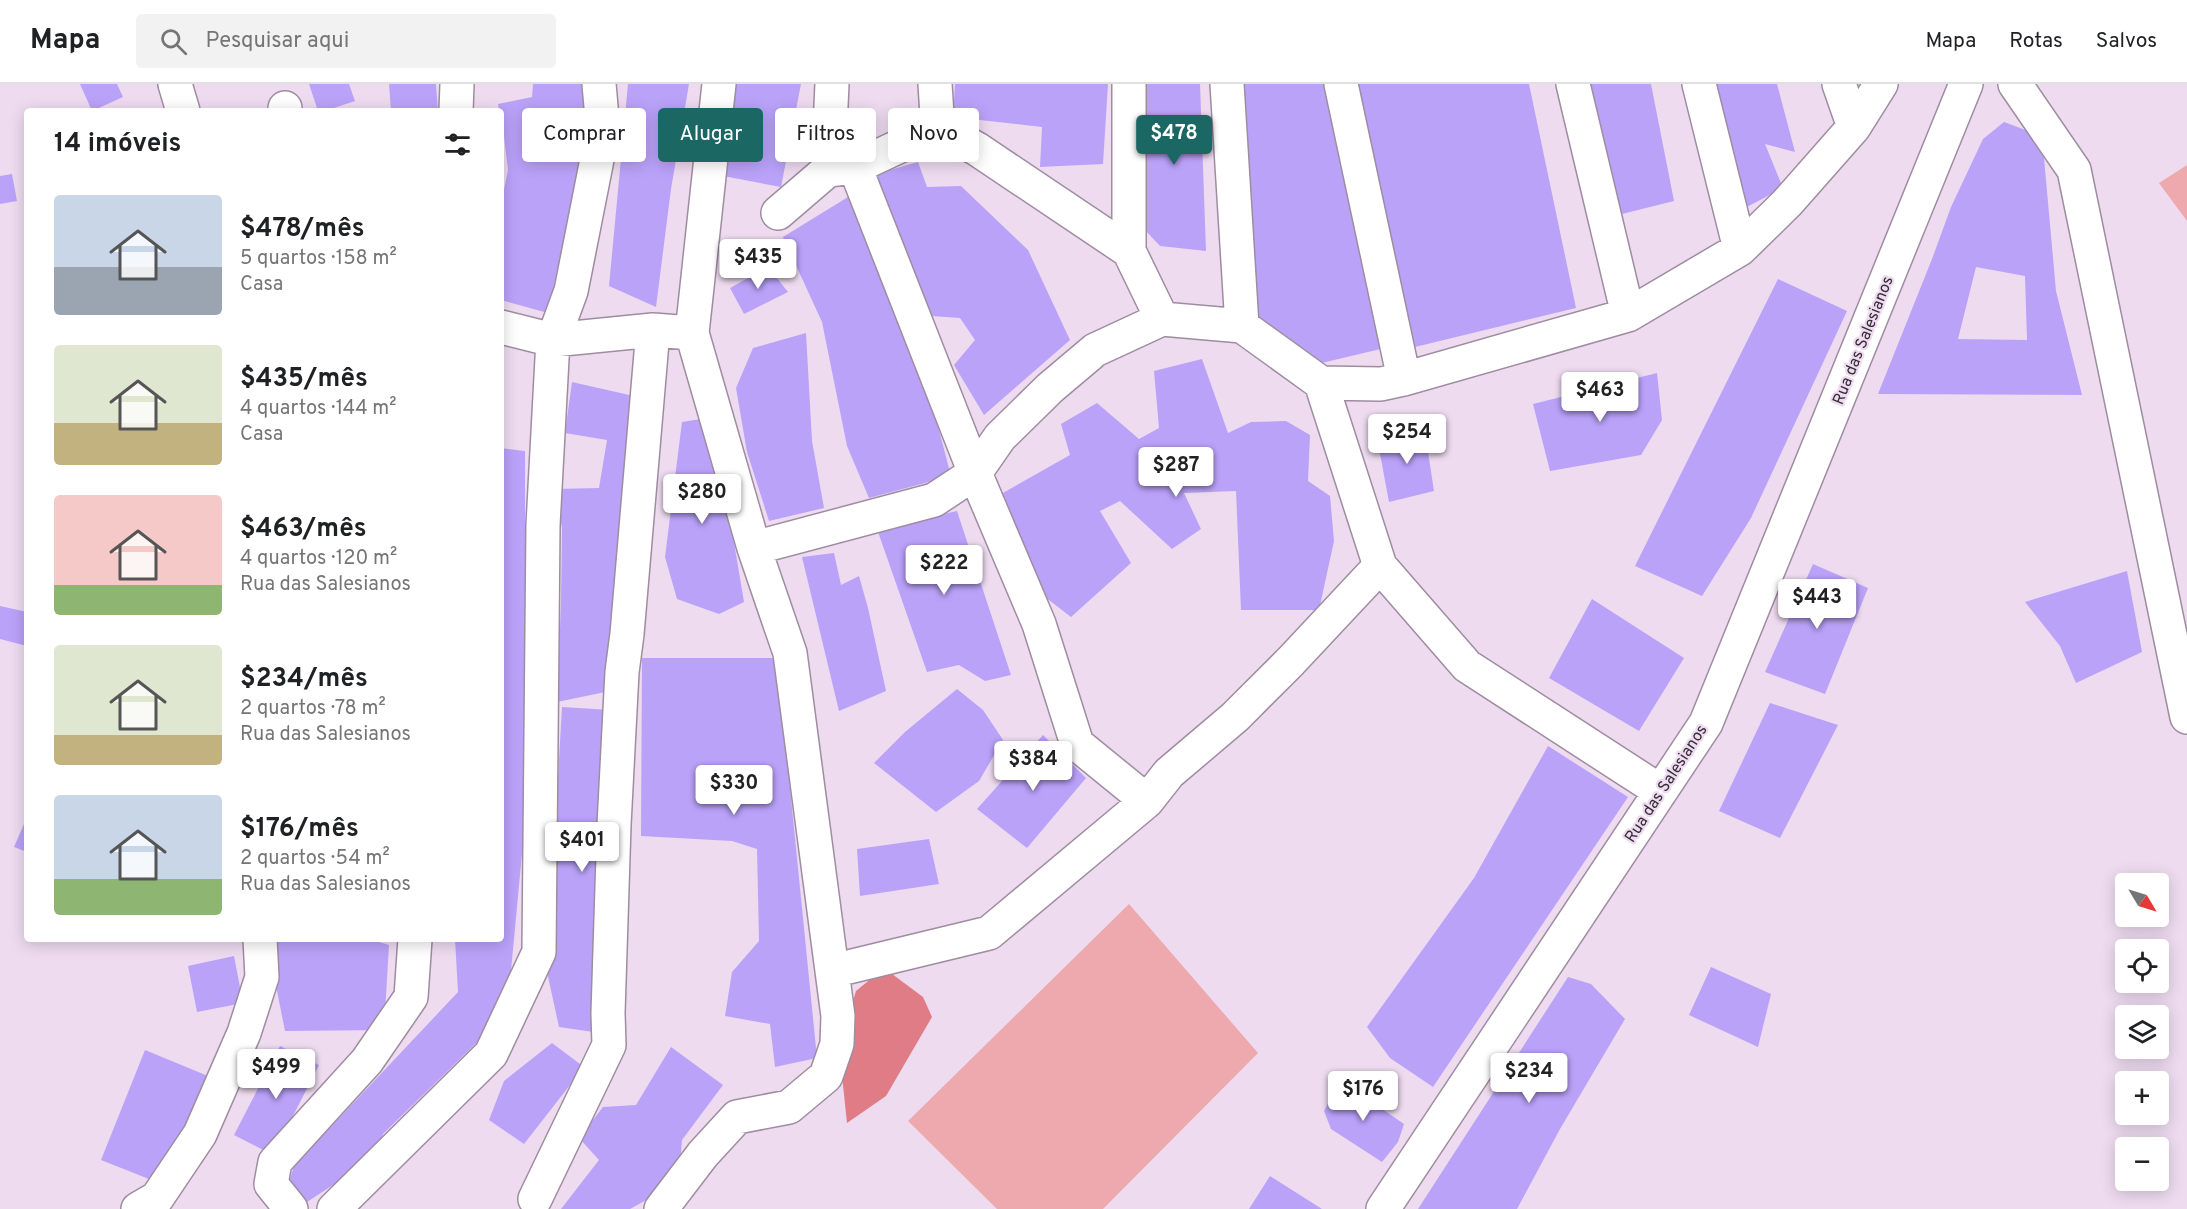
<!DOCTYPE html>
<html lang="pt">
<head>
<meta charset="utf-8">
<style>
	:root { --surface:#fff; --page:#f2f2f2; --text:#202124; --muted:#757577; --line:#e0e0e0; --accent:#1a6763 }
	body { margin:0; font-family:Overpass,sans-serif; background:var(--page); color:var(--text); height:100vh; display:flex; flex-direction:column; font-size:22px; white-space:nowrap }
	* { box-sizing:border-box; margin:0 }
	p { font-size:20px; color:var(--muted) }
	.icon { flex:none; width:33px; height:33px; fill:none; stroke:currentColor; stroke-width:2; stroke-linecap:round; stroke-linejoin:round }
	.map { position:relative; flex:1; overflow:hidden }
	.details { position:absolute; left:24px; top:24px; width:480px; height:834px; display:flex; flex-direction:column; background:var(--surface); border-radius:6px; box-shadow:0 3px 15px #0003 }
	.details>* { flex:none }
	.guide { position:absolute; left:522px; top:24px; width:570px; height:54px; display:flex; gap:12px }
	.needle { width:39px; rotate:128deg }
	.fabs { position:absolute; left:2115px; top:789px; display:grid; gap:12px }
	.fabs a { display:grid; place-items:center; width:54px; height:54px; border-radius:6px; background:var(--surface); box-shadow:0 3px 15px #0003; font-size:30px }
	.price { position:absolute; translate:-50% -51px; padding:0 14px; border-radius:6px; background:#fff; color:#222; font-size:20px; line-height:39px; filter:drop-shadow(0 2px 3px #0008) }
	.price::after { content:''; position:absolute; left:50%; top:36px; width:18px; height:14px; margin-left:-9px; background:inherit; clip-path:polygon(0 0,100% 0,50% 100%) }
	.price.on { background:var(--accent); color:#fff }
	ul { padding:0; list-style:none }
	li { display:flex; align-items:center; gap:18px; height:150px; padding:0 30px }
	li span { display:grid; place-items:center; flex:none; width:168px; height:120px; border-radius:6px; color:#555 }
	li>.icon { margin-inline-start:auto }
	span .icon { width:72px; height:72px; fill:#fffc; stroke-width:1 }
	li b { font-size:26px }
	h2 { display:flex; justify-content:space-between; align-items:center; height:72px; padding:0 30px; font-size:26px }
	.pill { padding:0 21px; border-radius:6px; background:var(--surface); box-shadow:0 3px 15px #0003; font-size:21px; line-height:54px }
	.pill.on { background:var(--accent); color:#fff }
	header { display:flex; align-items:center; gap:36px; box-sizing:border-box; height:84px; padding:0 30px; background:var(--surface); border-bottom:2px solid var(--line) }
	header strong { font-size:28px }
	nav { display:flex; gap:33px; margin-inline-start:auto; font-size:21px }
	.search { width:420px; height:54px; background:var(--page); display:flex; align-items:center; gap:15px; box-sizing:border-box; padding:0 21px; border-radius:6px; color:var(--muted); font-size:22px }
	.map>svg:first-child { display:block }
	.green { fill:#eda9ad }
	.forest { fill:#e07c85 }
	.building { fill:#baa2f9; fill-rule:evenodd }
	.lines { fill:none; stroke-linecap:round; stroke-linejoin:round }
	.minor-casing { stroke:#9e8ca0; stroke-width:36 }
	.minor { stroke:#fff; stroke-width:33 }
	.labels { text-anchor:middle; stroke-width:4.5; stroke-linejoin:round; paint-order:stroke }
	.street-label { font-size:16px; fill:#342d35; stroke:#eedbf0 }
</style>
</head>
<body>
<header>
<strong>Mapa</strong>
<div class="search"><svg class="icon" aria-label="search" viewBox="0 0 24 24"><circle cx="10" cy="10" r="6"/><path d="M15 15l6 6"/></svg>Pesquisar aqui</div>
<nav><a>Mapa</a><a>Rotas</a><a>Salvos</a></nav>
</header>
<div class="map">
<svg width="2187" height="1125" viewBox="0 0 2187 1125">
	<rect width="100%" height="100%" fill="#eedbf0"/>
	<path class="green" d="M2187 81V137L2159 99Z
		M1129 820 1258 969 1103 1125H997L908 1037Z"/>
	<path class="forest" d="M884 884 923 913 932 933 886 1012 847 1039 839 963 856 907Z"/>
	<path class="building" d="M80 0H117L123 13 92 27Z
		M309 0H349L355 17 325 27H318Z
		M389 0H436L438 27H391Z
		M533 0H584L589 37 548 229 501 216V120L508 86 501 27H499L498 20 532 13Z
		M628 0H689L671 105 656 223 609 202Z
		M736 0H801L781 103 718 91Z
		M955 0H1108L1103 80 1040 83 1042 43 953 33Z
		M1143 0H1200L1206 167 1160 162 1144 145Z
		M1229 0H1328L1389 263 1309 282 1244 234Z
		M1353 0H1529L1576 224 1415 263Z
		M1581 0H1651L1674 117 1614 132Z
		M1711 0H1777L1795 68 1765 60 1783 104 1743 125Z
		M2004 38 2028 47 2044 74 2056 207 2082 311 1878 310 1932 175 1951 123 1983 55ZM1976 183 2025 192 2027 256 1958 255Z
		M918 78 927 103 961 102 1028 166 1070 256 984 331 954 281 975 256 960 234 931 232 872 91Z
		M12 90 17 117 0 120V92Z
		M848 113 890 196 926 296 951 392 869 414 847 362 822 238 783 153Z
		M768 183 788 208 744 230 730 204Z
		M1778 195 1847 227 1751 434 1702 512 1635 482Z
		M806 249 812 357 824 424 769 437 747 368 736 304 753 264Z
		M1202 275 1228 349 1251 338 1286 337 1310 351 1308 397 1330 412 1334 457 1319 526H1241L1236 407 1184 409 1201 445 1172 465 1120 417 1100 427 1131 479 1071 533 1036 506 1001 410 1070 371 1061 340 1097 319 1139 355 1159 344 1154 287Z
		M1657 289 1662 336 1641 371 1550 387 1533 320Z
		M572 298 638 313 615 606 557 618 561 521 562 444 554 405 599 404 607 356 565 349Z
		M713 333 744 518 719 530 677 515 665 473 682 338Z
		M1424 342 1434 407 1389 418 1378 359Z
		M501 364 525 367V509L531 674 507 929 383 1050 377 1072 304 1120 287 1104 294 1082 458 908 455 855H501Z
		M957 427 1011 591 985 597 959 581 927 588 877 445Z
		M834 469 841 501 859 492 868 524 886 607 839 627 802 473Z
		M1813 480 1868 504 1825 610 1765 588Z
		M2127 487 2142 568 2076 599 2060 562 2025 518Z
		M1592 515 1684 574 1639 647 1549 594Z
		M0 522 27 528V562L0 555Z
		M642 574H777L817 974 775 983 770 940 725 932 732 888 759 857 757 765 732 757 641 752Z
		M957 605 983 626 1003 656 979 697 936 728 874 679 905 648Z
		M1770 619 1838 641 1780 754 1719 727Z
		M562 623 611 626 607 950 559 943 547 888Z
		M1043 651 1086 694 1027 764 977 725Z
		M1548 662 1628 713 1433 1003 1390 974 1367 943 1474 794Z
		M27 733V768L14 763Z
		M929 755 939 800 860 812 857 765Z
		M270 855H369L389 861 384 946 285 947 267 857Z
		M234 872 243 919 197 928 188 882Z
		M1711 883 1771 910 1758 963 1689 931Z
		M1568 893 1591 900 1625 935 1560 1045 1517 1125H1418Z
		M552 959 584 983 524 1060 489 1036 504 997Z
		M280 962 319 981 273 1071 234 1051Z
		M671 963 723 1001 682 1056 680 1079 657 1110 630 1125H561L599 1076 579 1054 603 1023 636 1021Z
		M145 966 208 992 164 1101 101 1076Z
		M1340 996 1404 1040 1398 1058 1382 1078 1331 1045 1324 1027Z
		M1270 1092 1322 1125H1249Z"/>
	<g class="lines">
		<g class="minor-casing">
			<path id="minor" d="M175 0 183 27
				M935 0 938 47
				M1227 0 1242 242
				M1341 0 1404 295
				M1573 0 1628 231
				M1699 0 1740 165
				M1839 0 1854 43
				M2015 0 2074 86 2187 633
				M285 24V27
				M456 27 457 0
				M855 83 975 389 1039 540 1077 660 1147 717
				M828 86 832 0
				M778 129 828 86 855 83 902 61 938 47 954 52 977 65 1129 167 1162 235 1242 242 1321 299 1381 300 1404 295 1628 231 1740 165 1787 119 1854 43 1881 0
				M1129 167V0
				M501 243 553 256 653 246 692 249 754 464 790 569 838 932 837 960 826 992 789 1023 737 1033 703 1070 661 1125
				M692 249 719 0
				M1321 299 1380 482 1467 582 1660 707
				M754 464 934 416 975 389 1000 353 1050 304 1095 266 1162 235
				M832 887 989 849 1147 717 1169 689 1235 633 1291 577 1380 482
				M535 1115 609 961 608 929 614 741 622 588 627 550 653 246
				M138 1125 157 1114 200 1050 244 949 262 893 260 855
				M291 1125 271 1100 275 1078 367 977 411 913 415 855
				M334 1125 491 970 539 868 543 441 553 256 571 207 603 45 599 0
				M1383 1125 1706 639 1966 0"/>
		</g>
		<use href="#minor" class="minor"/>
	</g>
	<g class="labels">
		<g class="street-label">
			<text transform="translate(1862 256) rotate(-68)" y="6">Rua das Salesianos</text>
			<text transform="translate(1665 699) rotate(-57)" y="6">Rua das Salesianos</text>
		</g>
	</g>
</svg>
<div class="fabs">
<a><svg class="needle" viewBox="-14 -14 28 28"><path d="M0-13l5 13h-10z" fill="#e53935"/><path d="M0 13l5-13h-10z" fill="#757577"/></svg></a>
<a><svg class="icon" aria-label="locate" viewBox="0 0 24 24"><circle cx="12" cy="12" r="6"/><path d="M12 2v4M12 18v4M2 12h4M18 12h4"/></svg></a>
<a><svg class="icon" aria-label="layers" viewBox="0 0 24 24"><path d="M12 4l9 5-9 5-9-5zM3 14l9 5 9-5"/></svg></a>
<a>+</a>
<a>−</a>
</div>
<b class="price on" style="left:1174px;top:82px">$478</b>
<b class="price" style="left:758px;top:206px">$435</b>
<b class="price" style="left:1600px;top:339px">$463</b>
<b class="price" style="left:1407px;top:381px">$254</b>
<b class="price" style="left:1176px;top:414px">$287</b>
<b class="price" style="left:702px;top:441px">$280</b>
<b class="price" style="left:944px;top:512px">$222</b>
<b class="price" style="left:1817px;top:546px">$443</b>
<b class="price" style="left:1033px;top:708px">$384</b>
<b class="price" style="left:734px;top:732px">$330</b>
<b class="price" style="left:582px;top:789px">$401</b>
<b class="price" style="left:276px;top:1016px">$499</b>
<b class="price" style="left:1529px;top:1020px">$234</b>
<b class="price" style="left:1363px;top:1038px">$176</b>
<div class="guide">
<a class="pill">Comprar</a>
<a class="pill on">Alugar</a>
<a class="pill">Filtros</a>
<a class="pill">Novo</a>
</div>
<section class="details">
<h2>14 imóveis<svg class="icon" aria-label="filters" viewBox="0 0 24 24"><path d="M4 7h16M4 17h16"/><circle cx="9" cy="7" r="2"/><circle cx="15" cy="17" r="2"/></svg></h2>
<ul>
<li><span style="background:linear-gradient(#c9d6e8 60%,#9aa5b1 0)"><svg class="icon" aria-label="home" viewBox="0 0 24 24"><path d="M3 11l9-7 9 7M6 9v11h12V9"/></svg></span><div><b>$478/mês</b><p>5 quartos · 158 m²</p><p>Casa</p></div></li>
<li><span style="background:linear-gradient(#dfe7d0 65%,#c2b280 0)"><svg class="icon" aria-label="home" viewBox="0 0 24 24"><path d="M3 11l9-7 9 7M6 9v11h12V9"/></svg></span><div><b>$435/mês</b><p>4 quartos · 144 m²</p><p>Casa</p></div></li>
<li><span style="background:linear-gradient(#f6c9c9 75%,#8fb573 0)"><svg class="icon" aria-label="home" viewBox="0 0 24 24"><path d="M3 11l9-7 9 7M6 9v11h12V9"/></svg></span><div><b>$463/mês</b><p>4 quartos · 120 m²</p><p>Rua das Salesianos</p></div></li>
<li><span style="background:linear-gradient(#dfe7d0 75%,#c2b280 0)"><svg class="icon" aria-label="home" viewBox="0 0 24 24"><path d="M3 11l9-7 9 7M6 9v11h12V9"/></svg></span><div><b>$234/mês</b><p>2 quartos · 78 m²</p><p>Rua das Salesianos</p></div></li>
<li><span style="background:linear-gradient(#c9d6e8 70%,#8fb573 0)"><svg class="icon" aria-label="home" viewBox="0 0 24 24"><path d="M3 11l9-7 9 7M6 9v11h12V9"/></svg></span><div><b>$176/mês</b><p>2 quartos · 54 m²</p><p>Rua das Salesianos</p></div></li>
</ul>
</section>
</div>
</body>
</html>
